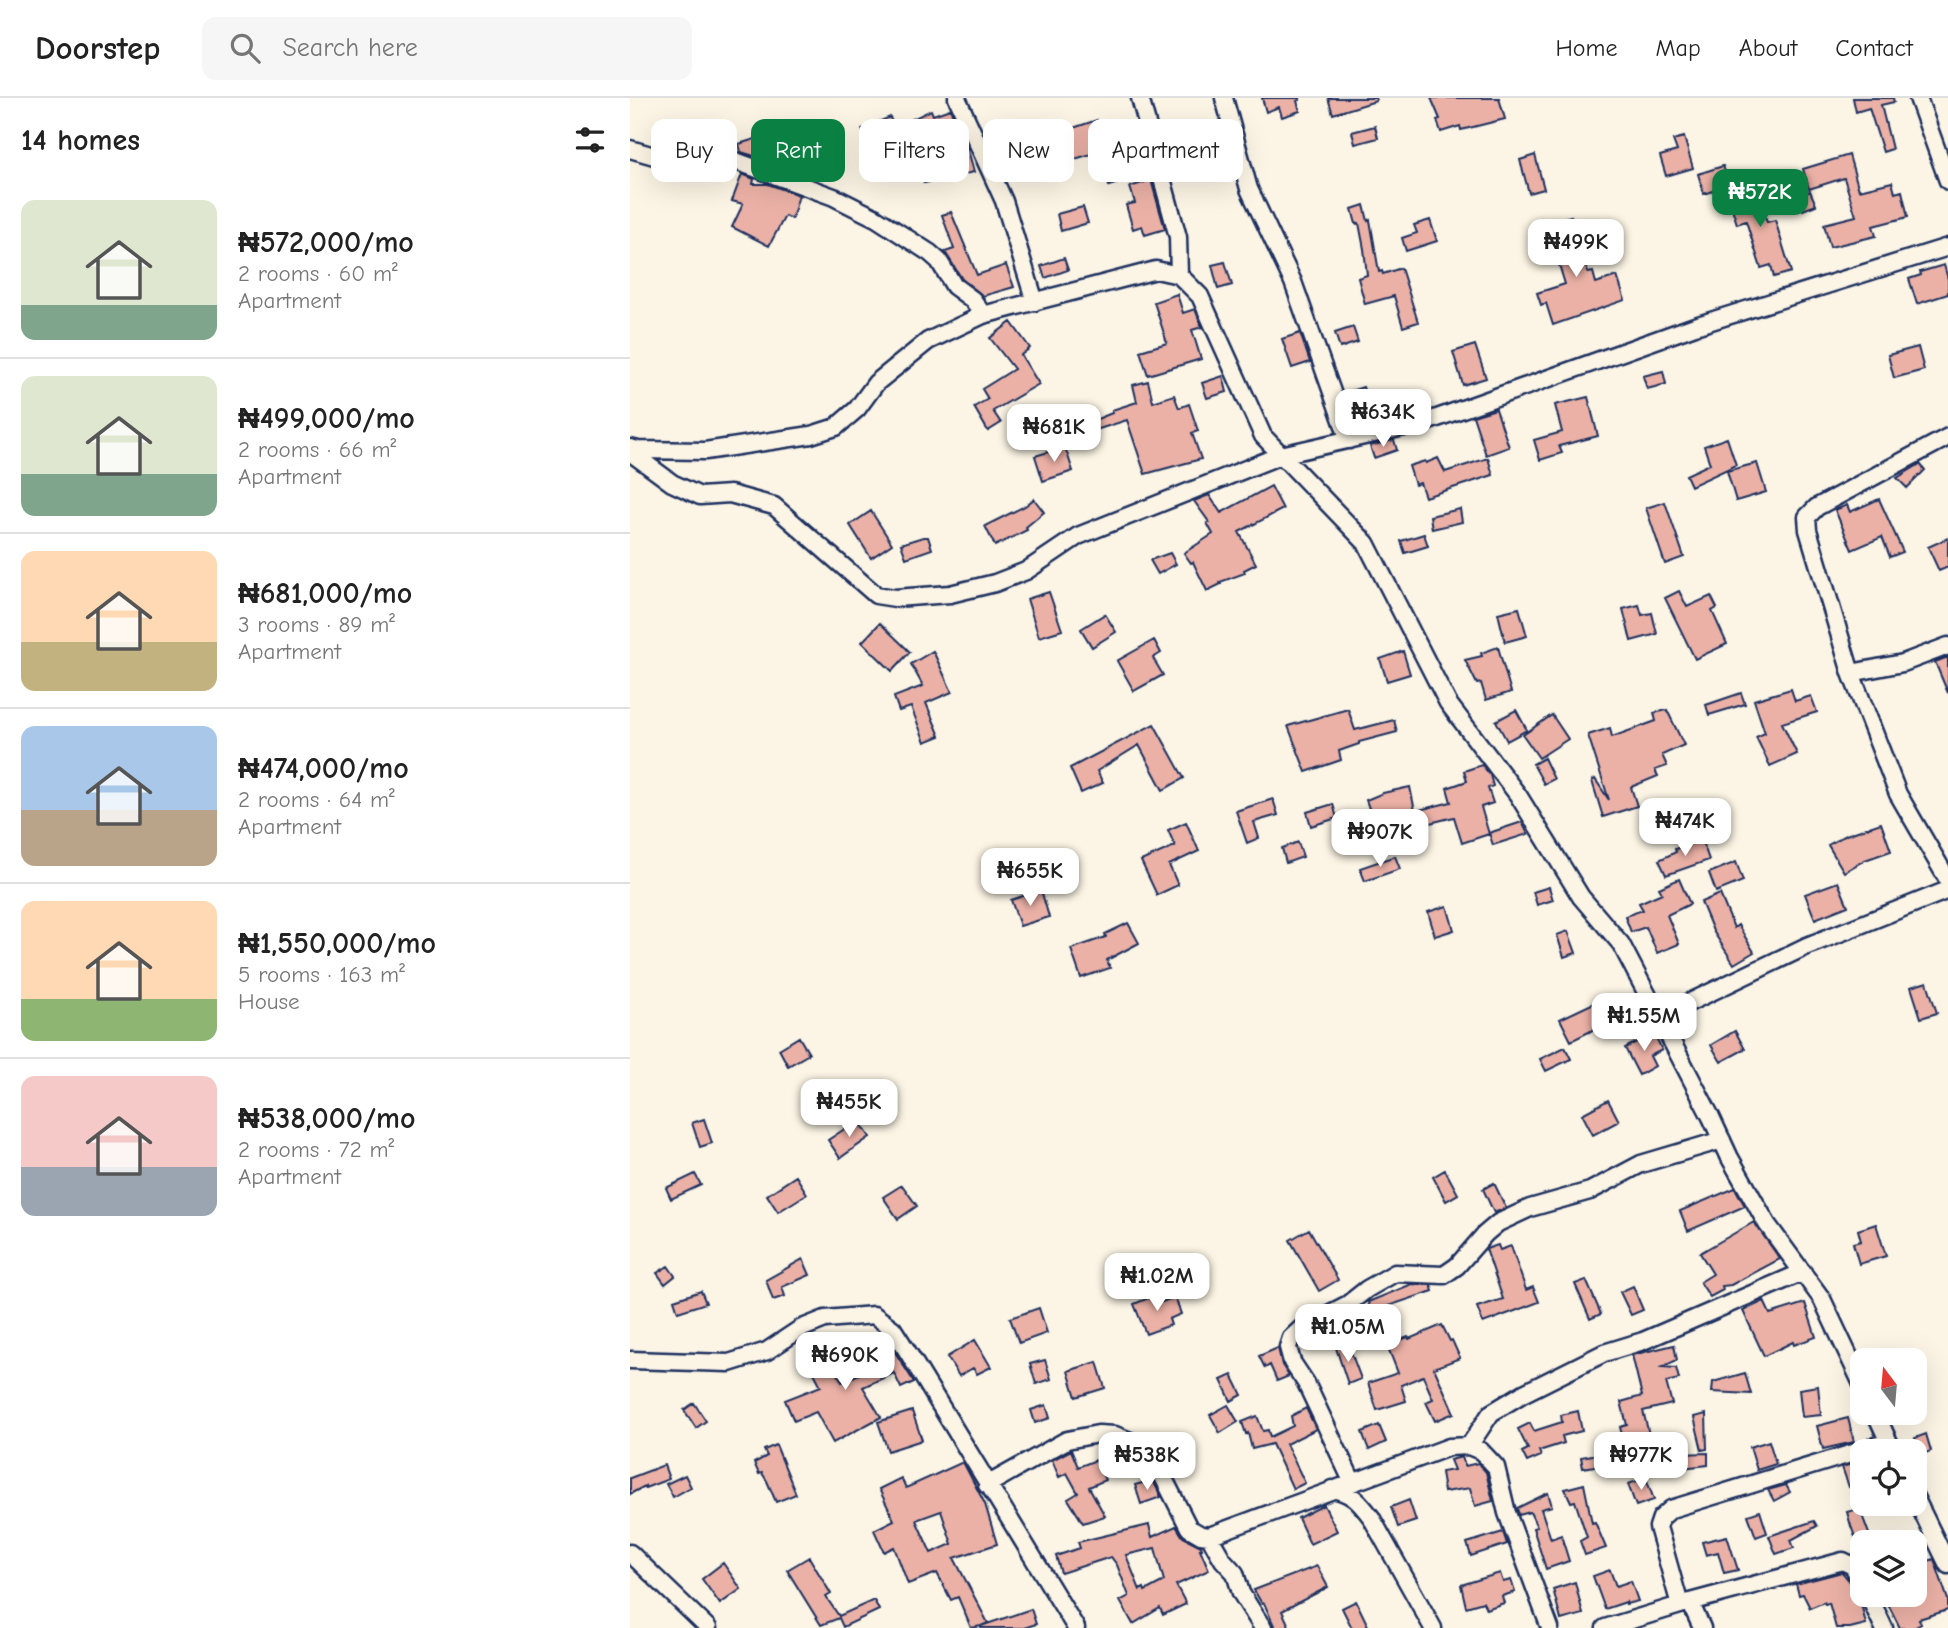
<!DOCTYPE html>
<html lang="en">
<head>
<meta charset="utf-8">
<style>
	:root { --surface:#fff; --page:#f6f6f6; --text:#222; --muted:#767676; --line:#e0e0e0; --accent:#0b8043 }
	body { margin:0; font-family:"Comic Neue",sans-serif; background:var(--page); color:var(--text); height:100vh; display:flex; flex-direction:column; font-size:26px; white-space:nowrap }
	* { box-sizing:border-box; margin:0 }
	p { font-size:23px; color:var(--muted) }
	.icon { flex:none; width:38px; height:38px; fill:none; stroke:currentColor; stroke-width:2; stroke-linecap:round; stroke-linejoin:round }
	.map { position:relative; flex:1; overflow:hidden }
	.drawer { display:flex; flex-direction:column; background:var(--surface); width:630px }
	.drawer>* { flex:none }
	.hud { position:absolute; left:21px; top:21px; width:665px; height:63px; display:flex; gap:14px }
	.needle { width:46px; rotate:344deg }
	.fabs { position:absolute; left:1220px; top:1250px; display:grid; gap:14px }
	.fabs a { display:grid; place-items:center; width:77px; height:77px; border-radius:14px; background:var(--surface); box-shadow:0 7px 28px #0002; font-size:35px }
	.price { position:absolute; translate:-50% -60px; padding:0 16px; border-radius:14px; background:#fff; color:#222; font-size:23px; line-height:46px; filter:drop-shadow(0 2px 4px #0008) }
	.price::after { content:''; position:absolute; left:50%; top:42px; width:21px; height:16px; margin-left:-10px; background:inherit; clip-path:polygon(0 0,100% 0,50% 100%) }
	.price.selected { background:var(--accent); color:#fff }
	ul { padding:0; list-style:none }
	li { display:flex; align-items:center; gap:21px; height:175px; padding:0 21px }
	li+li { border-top:2px solid var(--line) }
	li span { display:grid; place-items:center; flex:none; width:196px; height:140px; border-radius:14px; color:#555 }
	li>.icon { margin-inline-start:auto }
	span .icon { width:84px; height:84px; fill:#fffc; stroke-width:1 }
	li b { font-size:30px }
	h2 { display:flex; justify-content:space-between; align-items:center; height:84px; padding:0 21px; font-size:30px }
	.pill { padding:0 24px; border-radius:14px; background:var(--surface); box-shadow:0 7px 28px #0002; font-size:24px; line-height:63px }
	.pill.selected { background:var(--accent); color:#fff }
	header { display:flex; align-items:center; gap:42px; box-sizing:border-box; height:98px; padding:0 35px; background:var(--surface); border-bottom:2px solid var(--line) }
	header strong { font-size:33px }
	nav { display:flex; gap:38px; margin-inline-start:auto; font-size:24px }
	.search { width:490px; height:63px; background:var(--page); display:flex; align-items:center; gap:18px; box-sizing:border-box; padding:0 24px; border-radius:14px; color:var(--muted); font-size:26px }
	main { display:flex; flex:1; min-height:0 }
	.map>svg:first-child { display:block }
	.building { fill:#ebb1a6; stroke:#1b2f5e; stroke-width:2; fill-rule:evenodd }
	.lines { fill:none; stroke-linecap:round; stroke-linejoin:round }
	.minor-casing { stroke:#1b2f5e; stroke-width:21 }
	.minor { stroke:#fcf5e5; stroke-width:16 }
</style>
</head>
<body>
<header>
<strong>Doorstep</strong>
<div class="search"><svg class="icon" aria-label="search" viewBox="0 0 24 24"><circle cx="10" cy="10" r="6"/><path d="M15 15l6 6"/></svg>Search here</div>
<nav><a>Home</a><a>Map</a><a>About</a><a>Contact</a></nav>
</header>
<main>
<section class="drawer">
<h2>14 homes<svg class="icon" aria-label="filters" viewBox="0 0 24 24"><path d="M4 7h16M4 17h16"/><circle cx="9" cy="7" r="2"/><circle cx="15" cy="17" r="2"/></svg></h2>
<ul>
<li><span style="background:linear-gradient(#dfe7d0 75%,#7fa58c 0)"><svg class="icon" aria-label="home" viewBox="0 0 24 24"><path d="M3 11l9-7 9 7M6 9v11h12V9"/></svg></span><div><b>₦572,000/mo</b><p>2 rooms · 60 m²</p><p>Apartment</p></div></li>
<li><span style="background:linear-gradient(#dfe7d0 70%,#7fa58c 0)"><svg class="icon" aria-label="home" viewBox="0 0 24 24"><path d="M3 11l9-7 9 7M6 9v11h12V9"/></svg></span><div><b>₦499,000/mo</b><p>2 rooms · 66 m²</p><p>Apartment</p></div></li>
<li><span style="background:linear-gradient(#ffd9b3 65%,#c2b280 0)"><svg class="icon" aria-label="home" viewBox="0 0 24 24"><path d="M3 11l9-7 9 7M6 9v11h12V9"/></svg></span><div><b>₦681,000/mo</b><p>3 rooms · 89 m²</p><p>Apartment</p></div></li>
<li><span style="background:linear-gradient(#a9c7e8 60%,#b9a48a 0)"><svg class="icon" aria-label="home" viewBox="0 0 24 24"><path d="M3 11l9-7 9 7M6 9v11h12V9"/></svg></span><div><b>₦474,000/mo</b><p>2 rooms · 64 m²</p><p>Apartment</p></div></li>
<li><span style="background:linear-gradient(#ffd9b3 70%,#8fb573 0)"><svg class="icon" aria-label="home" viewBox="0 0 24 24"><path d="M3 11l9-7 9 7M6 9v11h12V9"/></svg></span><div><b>₦1,550,000/mo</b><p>5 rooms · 163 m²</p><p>House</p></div></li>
<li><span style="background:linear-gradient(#f6c9c9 65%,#9aa5b1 0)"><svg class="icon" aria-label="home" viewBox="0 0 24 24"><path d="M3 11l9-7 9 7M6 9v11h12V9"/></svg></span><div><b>₦538,000/mo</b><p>2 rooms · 72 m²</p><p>Apartment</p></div></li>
</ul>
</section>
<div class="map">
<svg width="1318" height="1530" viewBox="0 0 1318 1530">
	<rect width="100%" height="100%" fill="#fcf5e5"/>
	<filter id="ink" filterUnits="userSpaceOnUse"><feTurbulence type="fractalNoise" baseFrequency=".0143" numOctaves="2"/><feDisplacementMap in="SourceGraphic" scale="14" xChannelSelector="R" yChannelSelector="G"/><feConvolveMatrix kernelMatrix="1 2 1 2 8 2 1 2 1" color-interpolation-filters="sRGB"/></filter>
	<g filter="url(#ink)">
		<path class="building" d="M632 0H670V2L667 3 670 13 652 19 649 9 636 14Z
			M698 0H746V3L703 16Z
			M801 0H869L875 21 831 32 830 28 811 34 807 22 810 21Z
			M1223 0H1263L1264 4 1251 7 1262 51 1253 54 1239 10 1226 14Z
			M320 11 328 27 240 56 232 31 247 27 246 25 260 19 264 30 301 12 303 17Z
			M467 22 470 31 474 29 482 55 498 50 507 79 479 88 468 54 418 69 415 61 383 71 372 37 383 29 395 46Z
			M745 28 748 40 725 46 722 34Z
			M141 36 145 52 124 58 111 54 109 46Z
			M1054 39 1063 70 1036 78 1030 58 1047 53 1043 42Z
			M337 48 344 74 294 85 293 82 315 70 311 56Z
			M905 57 914 91 899 95 890 62Z
			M1219 57 1229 92 1262 84 1265 95 1272 93 1278 119 1243 128 1246 138 1200 149 1194 126 1226 118 1214 80 1179 91 1173 71Z
			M1093 68 1100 87 1074 96 1068 76Z
			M112 76 124 81 123 86H138L169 97 162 121 155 118 139 148 102 129 113 106 102 103Z
			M521 82 535 131 515 137 512 128 503 131 496 107 505 105 500 89Z
			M1125 85 1137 124 1145 122 1161 174 1144 179 1141 167 1131 170 1116 123 1107 126 1097 94Z
			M1180 93 1186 107 1173 112 1167 99Z
			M734 107 738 123 740 122 749 174 752 173 753 176 771 170 788 224 773 229 764 198 735 206 728 180 737 177 734 151 729 125 726 126 722 111Z
			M453 109 458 125 431 133 427 116Z
			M321 114 347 177 376 167 384 189 353 198 332 181 315 154 324 151 312 117Z
			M941 118 958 175 963 174 966 185 987 178 995 202 923 227 916 205 911 207 907 195 935 186 916 125Z
			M800 122 807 143 776 153 772 140 787 135 784 127Z
			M434 160 438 172 415 180 411 168Z
			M595 164 602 187 588 191 582 167Z
			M1314 167 1318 181V196L1287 206 1279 181 1291 177 1290 174Z
			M547 196 553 215 565 211 572 229 562 232 571 261 518 277 510 253 537 245 524 204Z
			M381 224 400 250 391 257 409 286 363 313 371 325 358 333 344 309 358 301 352 291 384 271 360 240Z
			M723 229 728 244 710 250 705 235Z
			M670 235 680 264 662 270 652 241Z
			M845 247 856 280 833 287 823 254Z
			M1288 249 1294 272 1264 280 1258 257Z
			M1033 273 1036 286 1017 291 1013 278Z
			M593 278 597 294 577 300 572 285Z
			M518 283 523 304 544 297 549 310 559 306 568 333 562 335 571 361 515 376 497 322 450 337 447 329 482 315V312L507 304 503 287Z
			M733 289 741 313 729 317 721 293Z
			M958 299 968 338 929 348 932 355 910 362 904 342 932 334 925 307Z
			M866 311 879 349 856 357 843 318Z
			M1097 340 1106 367 1061 388 1056 377 1080 366 1074 348Z
			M764 342 767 352 744 360 740 348Z
			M435 349 443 373 413 383 405 358Z
			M808 360 815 374 858 360 863 377 795 399 790 385 785 387 779 368 795 363 796 365Z
			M1127 365 1136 394 1106 403 1097 373Z
			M1290 366 1295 372 1277 390 1267 380Z
			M641 388 653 411 609 434 626 466 614 472 615 475 590 484 591 486 577 493 563 464 561 465 554 455 583 436 577 425 579 424 564 403 579 397 591 415Z
			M404 401 414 414 396 429 397 432 365 448 355 428 395 408Z
			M1249 401 1273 454 1260 459 1252 439 1222 452 1205 412 1217 407 1220 414Z
			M1035 404 1054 459 1035 466 1016 410Z
			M830 411 832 424 802 431 800 418Z
			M241 413 262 446 241 460 220 427Z
			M794 436 798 448 775 455 771 443Z
			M293 439H298L302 451 276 460 271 446Z
			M1318 440V469L1309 473 1298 449Z
			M540 455 546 466 528 476 520 462Z
			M1049 493 1057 509 1081 498 1087 510 1082 513 1097 546 1065 561 1035 500Z
			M419 494 432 532 409 539 397 501Z
			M1009 507 1012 517 1022 515 1027 536 1001 543 993 511Z
			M889 510 897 538 875 544 868 515Z
			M475 516 486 534 462 549 451 531Z
			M250 525 280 554 262 573 232 544Z
			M524 542 531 555 523 560 533 577 504 593 487 563Z
			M868 549 881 594 856 602 851 585 847 586 835 562 852 558 851 555Z
			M303 553 322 594 296 605 310 638 295 644 281 609 269 613 264 599 293 588 281 566Z
			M773 553 780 576 757 583 750 561Z
			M1318 559V595L1305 564Z
			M1161 591 1165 603 1181 598 1187 614 1152 625 1167 656 1140 668 1126 639 1135 635 1124 602Z
			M1111 595 1115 606 1079 617 1076 607Z
			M718 611 725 632 764 622 767 634 729 644V646L709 653 711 662 676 674 658 628Z
			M886 612 897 632 877 643 866 623Z
			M1037 612 1054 647 1032 657 1037 668 1025 672 1028 678 1001 689 1007 708 973 719 962 683 965 681 979 702 958 637 980 630 982 639 1026 623 1024 615Z
			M922 617 938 641 909 660 893 637Z
			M524 626 554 680 533 692 509 647 467 673 473 685 451 695 440 670Z
			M914 660 924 681 914 686 903 666Z
			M852 667 860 677 863 688 858 690 863 705 851 709 859 736 832 745 824 719 776 731 780 745 767 749 754 712 741 716 736 702 753 695 780 689 785 713 821 704 817 690 837 683 834 673Z
			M643 701 648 717 624 724 629 740 617 745 606 713Z
			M703 706 707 720 681 728 677 714Z
			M556 724 569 753 539 767 548 787 527 797 511 763 545 748 538 732Z
			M892 724 898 736 863 747 859 735Z
			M1251 725 1261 753 1235 762 1214 774 1198 747 1216 737Z
			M1072 742 1079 762 1036 777 1029 762 1046 754 1045 751Z
			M668 744 673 759 656 765 652 750Z
			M765 758 770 771 735 783 730 770Z
			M1106 764 1113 783 1086 794 1079 775Z
			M1049 781 1060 806 1037 817 1049 846 1027 855 1016 829 1001 834 995 818 1013 812 1009 805 1032 795 1029 790Z
			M1208 784 1218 808 1185 821 1175 796Z
			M919 789 923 802 907 807 903 794Z
			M411 792 419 819 390 828 381 802Z
			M1090 796 1104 830 1108 827 1124 854 1104 866 1083 833 1071 804Z
			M817 808 824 832 805 838 798 814Z
			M498 825 509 845 477 862 480 870 451 880 441 851 476 839 475 836Z
			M938 833 946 855 934 859 927 837Z
			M1297 884 1307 915 1291 920 1281 889Z
			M970 902 981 923 941 943 930 921Z
			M1105 933 1115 951 1091 964 1081 947Z
			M1024 935 1032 952 1020 958 1025 968 1009 977 995 950Z
			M169 939 179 956 158 968 149 951Z
			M935 949 941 961 916 973 910 961Z
			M978 1002 989 1023 963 1037 952 1016Z
			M74 1021 82 1045 70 1049 62 1025Z
			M228 1022 240 1039 210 1060 198 1042Z
			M815 1072 828 1096 816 1103 803 1079Z
			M65 1076 71 1087 41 1101 36 1090Z
			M166 1078 177 1096 148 1114 137 1097Z
			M864 1085 876 1110 864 1115 853 1091Z
			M272 1087 287 1108 268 1121 253 1099Z
			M1105 1090 1115 1108 1058 1133 1050 1113Z
			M1124 1124 1150 1161 1101 1187 1092 1188 1093 1192 1080 1199 1070 1184 1083 1176 1070 1155Z
			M1246 1126 1256 1158 1229 1166 1223 1145 1231 1143 1228 1132Z
			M679 1131 708 1182 689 1193 660 1142Z
			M868 1147 870 1152 881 1148 896 1192 903 1189 909 1204 853 1225 847 1209 873 1201 856 1151Z
			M173 1161 180 1177 152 1189 155 1198 143 1202 136 1182Z
			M38 1168 45 1178 35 1186 27 1175Z
			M956 1182 971 1216 960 1221 945 1186Z
			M782 1186 801 1187 803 1193 758 1208 760 1213 757 1214 766 1241 754 1245 745 1219H743L738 1204Z
			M1003 1188 1013 1212 1001 1217 990 1194Z
			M71 1193 76 1205 48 1214 44 1202Z
			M528 1196 532 1204 545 1199 551 1216 539 1221 541 1227 516 1236 504 1206Z
			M1134 1203 1140 1216 1175 1205 1186 1239 1164 1247 1163 1244 1134 1258 1113 1213Z
			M409 1210 417 1235 389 1245 380 1220Z
			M812 1227 820 1243 822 1242 830 1260 804 1270 824 1315 805 1323 796 1304 803 1301 793 1278 771 1287 776 1303 747 1312 738 1285 768 1275 757 1247 778 1239 779 1241Z
			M254 1237 284 1284 271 1290 264 1275 233 1289 251 1319 203 1345 186 1314 164 1323 155 1302 191 1288 173 1254 192 1245 212 1284 242 1270 240 1265 256 1257 248 1240Z
			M345 1242 361 1269 347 1276 343 1270 329 1278 317 1259Z
			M718 1246 731 1281 718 1286 706 1250Z
			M1044 1247 1047 1262 1032 1269 1046 1270 1049 1281 1036 1284 1042 1306 1013 1313 1019 1336 993 1342 990 1329 997 1327 991 1304 1012 1298 1002 1257Z
			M648 1250 652 1267 659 1278 647 1283 640 1267 635 1270 629 1258Z
			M415 1262 421 1281 406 1286 400 1266Z
			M467 1264 475 1290 446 1299 438 1273Z
			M1115 1275 1121 1296 1082 1294 1083 1284Z
			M602 1277 612 1297 601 1303 591 1282Z
			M1188 1288 1191 1317 1172 1319 1169 1291Z
			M64 1305 76 1323 66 1330 54 1312Z
			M416 1307 420 1320 405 1325 401 1312Z
			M598 1307 608 1324 590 1335 580 1317Z
			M676 1310 686 1331 656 1346 675 1385 663 1391 642 1346 622 1351 618 1335 616 1336 612 1324 627 1318 633 1333 638 1332 640 1339 663 1328 661 1318Z
			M282 1313 292 1342 258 1353 248 1324Z
			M948 1313 952 1333 932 1338 934 1345 909 1353 911 1358 897 1364 892 1354 898 1351 888 1331 900 1325 904 1333 932 1324 931 1317Z
			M1076 1316 1077 1351 1072 1352 1064 1319Z
			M1218 1320 1224 1344 1193 1351 1187 1328Z
			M749 1327 756 1344 739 1352 732 1334Z
			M1296 1336 1301 1353 1290 1357 1285 1340Z
			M1139 1343 1146 1366 1127 1372 1120 1349Z
			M146 1347 166 1396 146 1404 137 1383 132 1375 129 1376 124 1365 137 1358 134 1352Z
			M441 1352 448 1369 466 1362 475 1382 459 1389 475 1418 453 1425 438 1401 448 1395 437 1375 429 1379 422 1362Z
			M974 1355 976 1366 953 1370 951 1359Z
			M1078 1355V1367L1052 1370 1049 1356Z
			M832 1359 835 1368 848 1365 856 1374 863 1403 845 1408 840 1390 814 1394 811 1374 824 1372 820 1362Z
			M1232 1363V1385L1219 1389 1212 1369Z
			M333 1364 355 1406 367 1446 324 1460 358 1525 351 1528 401 1511 406 1526 394 1530H351V1528L341 1530 328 1499 321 1502 307 1475 278 1486 264 1449 254 1454 244 1432 264 1422 249 1391 271 1380 276 1390ZM311 1413 322 1446 301 1455 286 1422Z
			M34 1367 39 1381 15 1390V1388L0 1396V1380Z
			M55 1377 61 1389 43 1399 36 1386Z
			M1016 1380 1024 1402 1006 1408 998 1386Z
			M523 1382 531 1399 511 1406 505 1387Z
			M954 1386 962 1425 965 1424 976 1450 955 1457 950 1443 957 1439 945 1403 941 1404 935 1391Z
			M1156 1387 1160 1394 1144 1403 1138 1392Z
			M918 1395 922 1408 911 1411 921 1441 931 1437 939 1463 916 1471 903 1430 907 1429 900 1414 889 1417 887 1410Z
			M779 1402 786 1423 768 1429 761 1409Z
			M694 1407 707 1433 680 1446 668 1420Z
			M1229 1411 1230 1417H1232L1242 1444H1227L1221 1428 1217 1414Z
			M1130 1413 1137 1435 1126 1439 1118 1417Z
			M1184 1423 1187 1428 1161 1442 1164 1450 1146 1456 1139 1438Z
			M519 1427 522 1439 546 1428 553 1439 571 1448 572 1451H570L579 1472 546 1487 556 1506 533 1517 530 1510 503 1526 490 1503 499 1498 487 1467 481 1459 431 1475 426 1458 450 1450 448 1444ZM525 1450 534 1483 515 1493 514 1490 510 1492 496 1457Z
			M873 1434 877 1446 841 1458 837 1445Z
			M1097 1438 1108 1472 1094 1475 1088 1454 1076 1457 1072 1444Z
			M179 1459 201 1496 196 1499 209 1518 244 1502 249 1512 213 1529 209 1520 191 1527 157 1472Z
			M1304 1461 1318 1502V1512L1289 1521 1291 1526 1284 1530H1270L1253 1496H1295L1286 1467Z
			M93 1465 111 1491 90 1506 72 1481Z
			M687 1468 698 1489 652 1513 660 1530H645L634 1505 632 1506 624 1492Z
			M980 1472 986 1488 1001 1483 1008 1503 996 1506V1504L975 1511 963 1478Z
			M1212 1474 1228 1494 1236 1526 1220 1530H1206L1199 1505 1195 1506 1194 1504 1180 1510 1173 1496 1169 1497 1166 1486Z
			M870 1475 873 1484 881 1482 885 1494 872 1498 874 1505 856 1511 853 1504 836 1509 831 1487Z
			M945 1484 953 1516 931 1522 923 1491Z
			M726 1503 739 1530H722L712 1510Z"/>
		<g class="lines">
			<g class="minor-casing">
				<path id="minor" d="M327 0 374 103 405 204
					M510 0 548 139 549 177
					M594 0 619 91 663 184 719 342
					M1288 0 1318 83
					M0 51 38 62 77 64 100 61 204 99 246 120 300 155 309 163 324 188 343 202 353 217
					M1318 339 1187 409 1177 419 1178 432 1221 575 1268 696 1318 782
					M0 350 8 352 75 353 181 337 206 329 227 311 246 285 298 243 353 217 526 172 549 177 570 198 633 338 736 445 818 605 888 697 951 799 991 846 1081 1019 1100 1060 1137 1126 1192 1201 1232 1286
					M0 354 42 385 70 398 100 396 144 408 246 497 265 500 320 496 365 485 396 473 448 438 651 357 796 324 1065 228 1318 149
					M1221 575 1273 565 1318 548
					M1029 919 1177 848 1318 792
					M0 1262 99 1265 137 1253 170 1231 195 1221 244 1217 263 1231 279 1256 446 1530
					M1245 1314 1263 1353
					M839 1348 861 1315 894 1295 974 1255 1013 1243 1173 1174
					M722 1383 676 1285 662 1264 658 1249 661 1240 673 1229 718 1206 737 1191 765 1175 814 1177 827 1168 855 1136 868 1125 900 1110 960 1093 1011 1066 1092 1042
					M357 1387 437 1342 468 1336 485 1337 505 1345 523 1359 559 1430 571 1437 579 1438 819 1349 839 1348 851 1353 866 1369 877 1415 920 1530
					M702 1391C722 1395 729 1403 741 1419L803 1530
					M1284 1397 1318 1467
					M579 1438 593 1462 605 1475 611 1495 633 1530
					M0 1455 78 1530
					M1238 1496 1254 1530
					M1060 1504 1072 1530
					M1050 1507 1028 1429 1031 1420 1041 1411 1259 1344
					M975 1530 1060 1504 1213 1463 1223 1468 1232 1485"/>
			</g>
			<use href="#minor" class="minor"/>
		</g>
	</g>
</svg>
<div class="fabs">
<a><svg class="needle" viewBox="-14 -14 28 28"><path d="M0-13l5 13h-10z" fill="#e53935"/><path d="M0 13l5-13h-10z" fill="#767676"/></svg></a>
<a><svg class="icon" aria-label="locate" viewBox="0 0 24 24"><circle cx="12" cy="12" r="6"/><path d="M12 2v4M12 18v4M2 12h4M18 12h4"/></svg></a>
<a><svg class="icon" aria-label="layers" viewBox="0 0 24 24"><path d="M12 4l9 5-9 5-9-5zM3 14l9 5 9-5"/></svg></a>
</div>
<b class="price selected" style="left:1130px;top:131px">₦572K</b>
<b class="price" style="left:946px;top:181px">₦499K</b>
<b class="price" style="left:753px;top:351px">₦634K</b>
<b class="price" style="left:424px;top:366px">₦681K</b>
<b class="price" style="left:1055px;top:760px">₦474K</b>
<b class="price" style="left:750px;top:771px">₦907K</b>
<b class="price" style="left:400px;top:810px">₦655K</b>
<b class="price" style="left:1014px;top:955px">₦1.55M</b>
<b class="price" style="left:219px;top:1041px">₦455K</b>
<b class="price" style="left:527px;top:1215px">₦1.02M</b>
<b class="price" style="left:718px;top:1266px">₦1.05M</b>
<b class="price" style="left:215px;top:1294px">₦690K</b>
<b class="price" style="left:517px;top:1394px">₦538K</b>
<b class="price" style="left:1011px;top:1394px">₦977K</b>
<div class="hud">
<a class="pill">Buy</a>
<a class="pill selected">Rent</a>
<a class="pill">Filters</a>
<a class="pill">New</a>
<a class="pill">Apartment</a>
</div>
</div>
</main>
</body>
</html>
